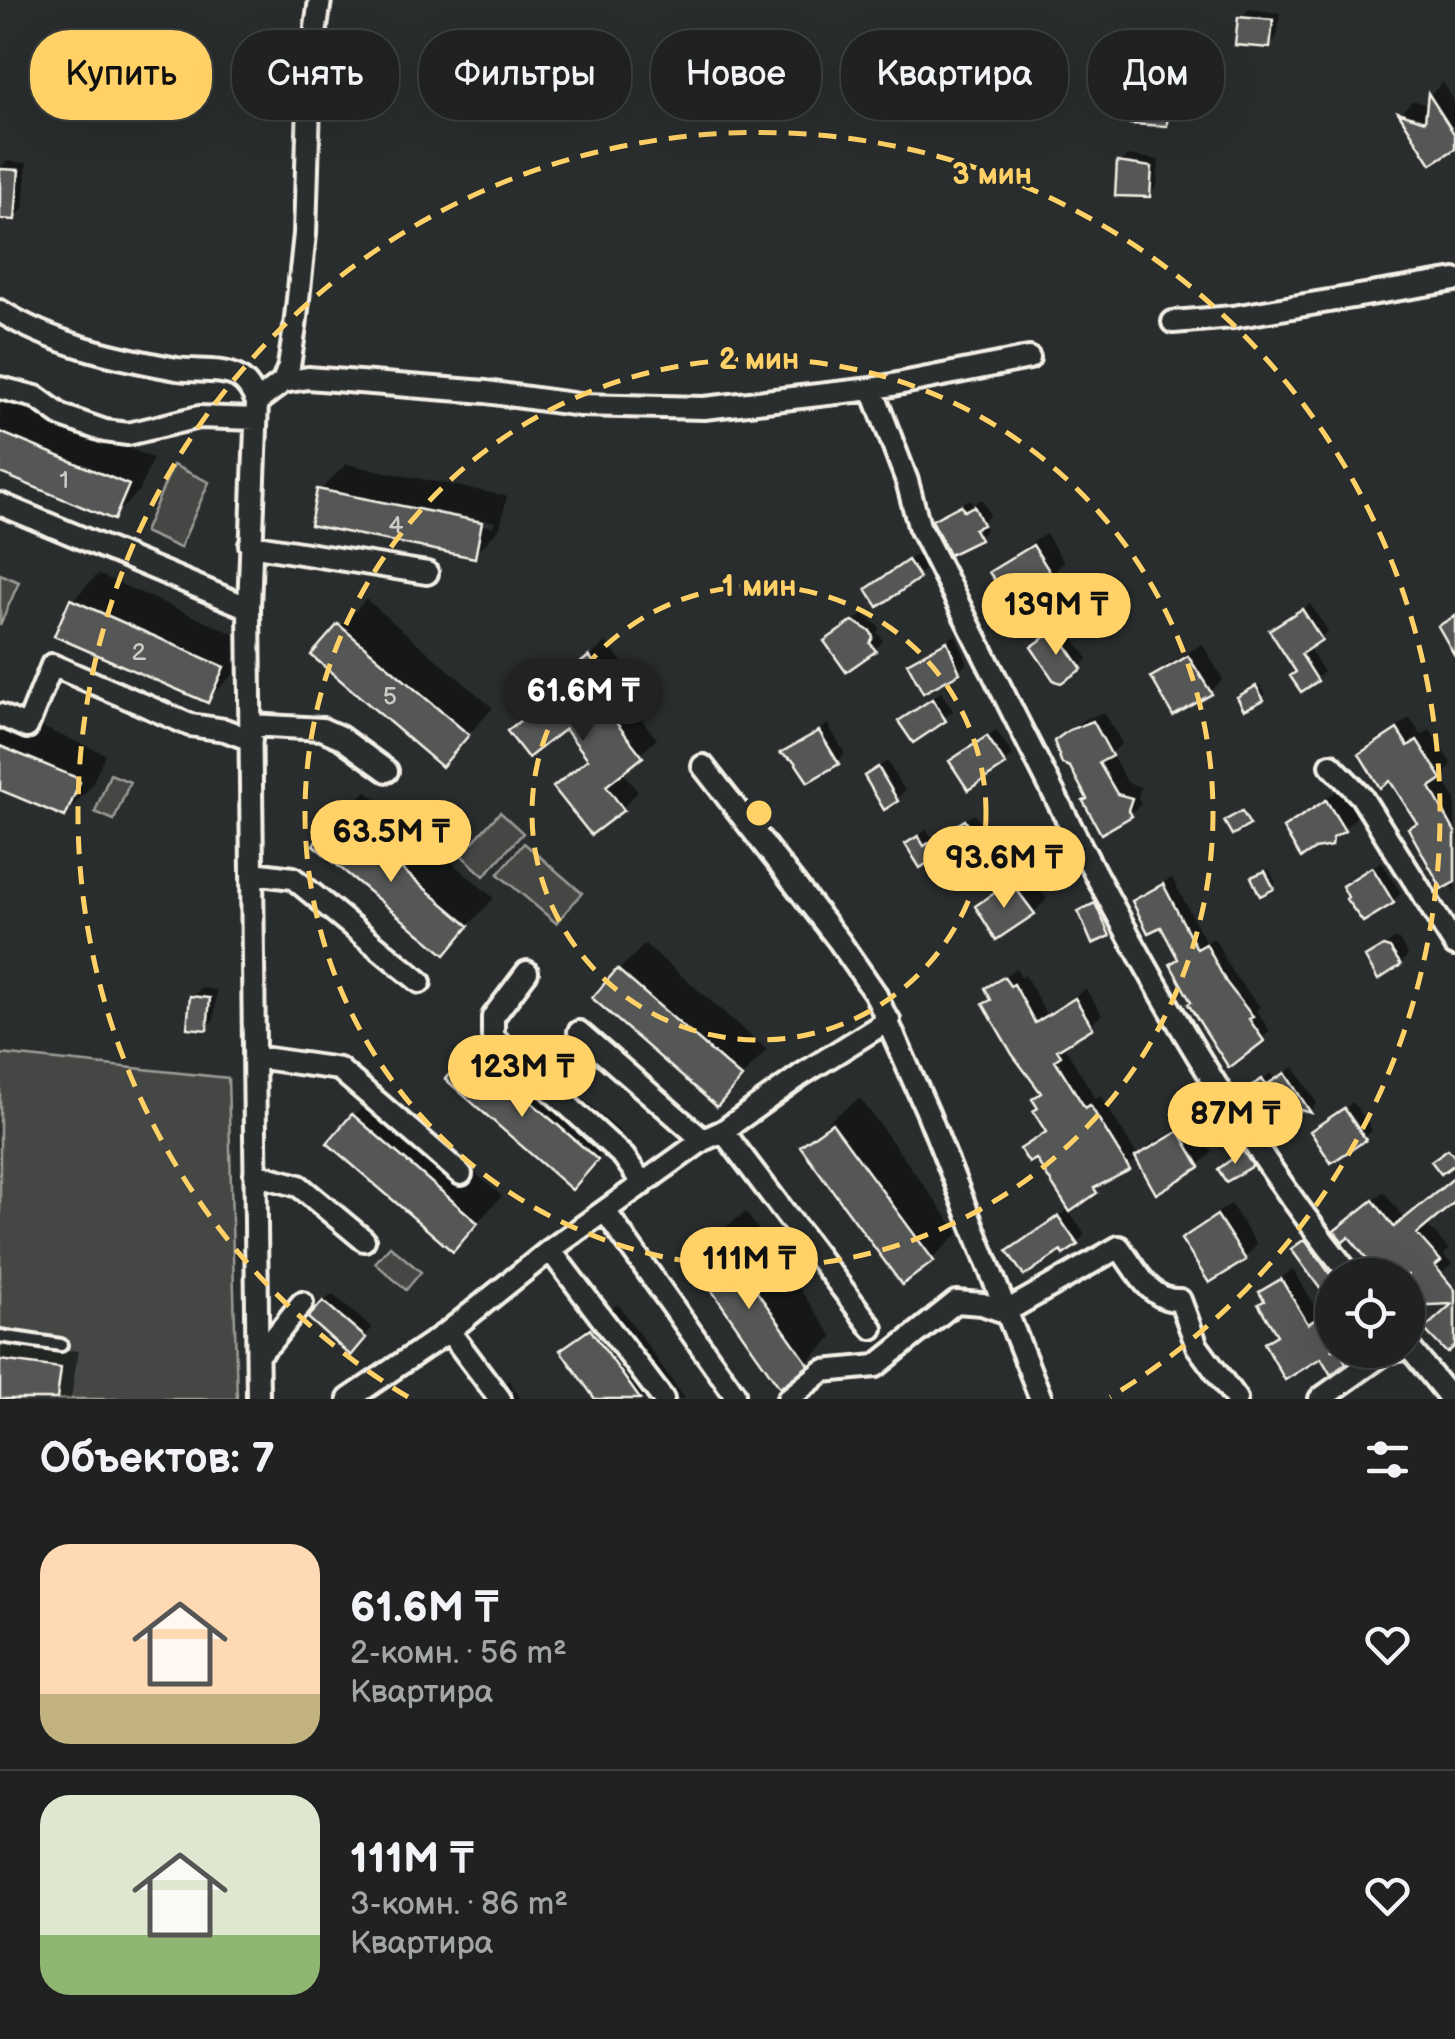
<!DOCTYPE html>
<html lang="ru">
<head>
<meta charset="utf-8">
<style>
	:root { --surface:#202222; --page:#2d2f2f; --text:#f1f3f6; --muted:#a2a4a5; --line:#3d3f40; --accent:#ffd166 }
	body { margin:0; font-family:"Balsamiq Sans",sans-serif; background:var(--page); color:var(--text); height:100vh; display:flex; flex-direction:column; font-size:38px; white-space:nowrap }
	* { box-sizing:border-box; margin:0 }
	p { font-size:32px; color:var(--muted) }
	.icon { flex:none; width:55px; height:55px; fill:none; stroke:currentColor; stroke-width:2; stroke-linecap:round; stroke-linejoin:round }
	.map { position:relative; height:1399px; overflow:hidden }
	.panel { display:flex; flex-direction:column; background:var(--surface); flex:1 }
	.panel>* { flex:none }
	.hud { position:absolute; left:30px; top:30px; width:1395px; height:90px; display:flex; gap:20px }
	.fabs { position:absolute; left:1315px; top:1258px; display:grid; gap:20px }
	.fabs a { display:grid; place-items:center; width:110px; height:110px; border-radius:50%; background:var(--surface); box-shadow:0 10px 40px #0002,0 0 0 2px var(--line); font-size:50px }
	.price { position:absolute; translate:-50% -85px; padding:0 22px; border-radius:35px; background:var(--accent); color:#111; font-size:32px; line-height:65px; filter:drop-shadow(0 2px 5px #0008) }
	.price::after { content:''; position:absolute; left:50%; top:60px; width:30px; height:22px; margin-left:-15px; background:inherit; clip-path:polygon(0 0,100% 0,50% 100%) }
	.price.on { background:#222; color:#fff }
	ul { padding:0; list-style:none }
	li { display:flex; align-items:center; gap:30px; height:250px; padding:0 40px }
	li+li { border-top:2px solid var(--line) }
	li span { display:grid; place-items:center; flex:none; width:280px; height:200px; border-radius:30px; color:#555 }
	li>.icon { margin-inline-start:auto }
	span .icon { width:120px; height:120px; fill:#fffc; stroke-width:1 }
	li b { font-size:42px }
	h2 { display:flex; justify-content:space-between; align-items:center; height:120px; padding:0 40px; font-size:42px }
	.chip { padding:0 35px; border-radius:40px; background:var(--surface); box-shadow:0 10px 40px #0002,0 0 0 2px var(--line); font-size:35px; line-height:90px }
	.chip.on { background:var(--accent); color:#111 }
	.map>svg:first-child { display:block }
	.green { fill:#444645; stroke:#9c9c96; stroke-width:2.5 }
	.shadow { fill:#0007; fill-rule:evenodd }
	.building { fill:#555756; stroke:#f4f1e8; stroke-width:2.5 }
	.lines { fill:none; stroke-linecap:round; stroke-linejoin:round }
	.service-casing { stroke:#f4f1e8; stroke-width:18 }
	.minor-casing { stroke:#f4f1e8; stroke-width:28 }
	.service { stroke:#2a2d2e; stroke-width:10 }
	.minor { stroke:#2a2d2e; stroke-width:20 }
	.ring { fill:none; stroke:#ffd166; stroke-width:5; stroke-dasharray:18 12 }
	.labels { text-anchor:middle; stroke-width:8; stroke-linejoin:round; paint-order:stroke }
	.number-label { font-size:25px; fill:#cccac4 }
	.centre { fill:#ffd166; stroke:#2a2d2e; stroke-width:5 }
	.ring-label { font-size:30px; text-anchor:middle; font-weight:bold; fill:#ffd166; stroke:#2a2d2e; stroke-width:8; stroke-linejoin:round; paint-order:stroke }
</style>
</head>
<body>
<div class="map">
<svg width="1455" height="1399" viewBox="0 0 1455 1399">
	<rect width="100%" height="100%" fill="#2a2d2e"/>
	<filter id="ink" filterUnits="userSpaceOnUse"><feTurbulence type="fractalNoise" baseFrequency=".01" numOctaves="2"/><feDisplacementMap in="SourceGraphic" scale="20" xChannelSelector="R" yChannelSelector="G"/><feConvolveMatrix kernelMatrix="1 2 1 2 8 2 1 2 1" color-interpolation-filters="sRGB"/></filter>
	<g filter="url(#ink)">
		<path class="green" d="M173 465 209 482 180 548 144 532Z
			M0 574 19 582 0 625Z
			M110 774 130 782 114 820 95 812Z
			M500 812 523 833 484 876 461 855Z
			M524 843 582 893 556 923 498 874Z
			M0 1054 228 1078 237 1399H0Z
			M390 1246 421 1272 406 1290 375 1263Z"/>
		<path class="shadow" d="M1249 9 1280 13 1277 37 1269 46 1240 18Z
			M1443 82 1455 102V146L1432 161 1401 112 1413 100 1429 106 1431 94Z
			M1143 84 1176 86 1174 115 1166 123 1134 92Z
			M1128 155 1159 160 1157 186 1149 195 1120 163Z
			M7 161 27 163 23 209 14 217 0 216V168Z
			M4 397 153 458 140 490 114 517 0 470V401Z
			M346 464 507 496 500 528 474 555 319 491ZM336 491 494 522 493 527 336 496Z
			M970 499 973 504 982 499 990 515 983 522 986 529 978 538 935 520 943 512Z
			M1046 534 1064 562 1051 575 993 572 1006 559Z
			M917 554 926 568 918 576 869 589Z
			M98 574 248 640 234 674 207 700 72 601Z
			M366 599 493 708 442 763 315 655Z
			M1310 604 1328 631 1308 647 1324 672 1302 688 1298 671 1273 630Z
			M863 614 880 627 877 633 883 641 875 649 836 633Z
			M1064 624 1088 659 1080 667 1034 647Z
			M956 635 967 663 959 671 910 663 918 655Z
			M606 642 630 672 615 686 657 739 622 770 638 792 622 808 557 787 590 757 565 725 510 731 581 672 578 668Z
			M1202 644 1223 679 1210 692 1154 678 1167 665Z
			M1260 685 1266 694 1262 698 1243 694Z
			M941 692 953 711 914 740 902 721Z
			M0 709 105 754 91 787 65 814 0 787Z
			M1104 712 1122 743 1111 754 1128 783 1141 787 1138 798 1141 804 1130 814 1090 798 1072 765 1069 730 1083 720Z
			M1410 718 1421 735 1430 730 1452 765 1442 776 1455 799V894L1419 821 1391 778 1362 754 1374 742Z
			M828 724 845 754 837 762 784 753Z
			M996 730 1013 755 1004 763 952 762Z
			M887 761 905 791 896 799 867 776Z
			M1340 789 1357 816 1330 843 1286 829 1299 816Z
			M366 791 494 898 444 952 340 817Z
			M974 814 995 846 987 855 908 844 927 829 933 840Z
			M1381 861 1401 893 1393 901 1345 887Z
			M1269 869 1276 883 1272 887 1258 874Z
			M1025 871 1047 899 1034 912 997 936 978 906 991 893Z
			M1172 878 1206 942 1214 938 1233 974 1260 1007 1256 1010 1270 1031 1262 1039 1193 1002 1180 958 1162 923 1135 901 1143 893Z
			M1103 897 1116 926 1108 934 1081 912Z
			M1394 939 1399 940 1408 955 1400 964 1368 958Z
			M645 944 767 1050 717 1103 618 971Z
			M1016 968 1021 978 1025 975 1046 1014 1086 989 1102 1015 1068 1041 1070 1044 1065 1048 1096 1099 1101 1096 1138 1157 1151 1144 1193 1120 1212 1152 1199 1165 1139 1158 1068 1210 1085 1235 1076 1243 1010 1251 1070 1208 1036 1155 1023 1149 1048 1130 1041 1108 1043 1092 986 1005 993 998 988 988Z
			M201 988 217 990 214 1019 206 1028 192 997Z
			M499 1025 622 1133 572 1186 473 1051Z
			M1294 1067 1317 1103 1310 1111 1293 1105 1288 1108 1286 1122 1279 1129 1253 1088 1271 1073 1275 1079Z
			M380 1090 502 1196 453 1249 354 1116Z
			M860 1098 959 1233 932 1259 804 1146 830 1120Z
			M1353 1102 1372 1130 1364 1138 1322 1123Z
			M1252 1145 1259 1156 1227 1179 1229 1161Z
			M1455 1178V1199L1426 1223 1449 1250 1443 1255 1452 1264 1408 1304V1275H1383L1347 1221 1384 1192 1405 1219Z
			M1231 1204 1257 1245 1244 1258 1184 1239 1197 1226Z
			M746 1212 833 1337 807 1363 692 1258 718 1232Z
			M1314 1233 1345 1275H1332V1292L1328 1295 1303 1241Z
			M1293 1269 1320 1314 1332 1309V1350H1356L1345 1361 1267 1343 1278 1332 1262 1292Z
			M332 1294 372 1328 359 1344 324 1302Z
			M618 1304 685 1399H598L563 1350 590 1324Z
			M0 1341 78 1351 71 1399H0Z
			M508 1380 521 1399H481Z"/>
		<path class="building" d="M1238 17 1273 20 1270 48 1235 45Z
			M1132 91 1168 93 1167 126 1130 124Z
			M1428 93 1455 135V149L1431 164 1398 112 1425 121Z
			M1117 162 1152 167 1150 197 1115 196Z
			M0 169 19 170 15 220 0 219Z
			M0 432 129 485 114 520 0 473Z
			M317 489 482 522 475 558 310 525Z
			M961 505 964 511 974 506 983 525 974 529 980 540 949 555 932 520Z
			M1033 545 1053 577 1011 603 989 572Z
			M908 560 920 578 878 607 866 589Z
			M70 599 224 667 208 703 54 636Z
			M1302 609 1322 640 1301 654 1318 681 1301 692 1290 676 1296 672 1269 630Z
			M1455 616V656L1438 626Z
			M853 621 871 632 873 637 870 643 876 651 846 672 824 641Z
			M338 624 469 735 442 767 311 655Z
			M1055 630 1082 669 1061 683 1054 681 1031 647Z
			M947 641 960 673 923 693 907 663Z
			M589 656 616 690 600 702 643 757 606 786 624 810 591 835 553 787 588 759 565 729 528 758 507 731 579 674 574 668Z
			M1188 656 1212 694 1173 716 1151 677Z
			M1256 686 1264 700 1244 710 1237 697Z
			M932 699 946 721 913 743 898 721Z
			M1093 721 1112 756 1099 763 1117 794 1132 798 1128 810 1132 816 1101 834 1083 801 1087 799 1070 767 1062 764 1054 741 1069 730Z
			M1397 729 1408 746 1417 740 1442 779 1430 787 1455 832V882L1442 889 1408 828 1417 823 1390 781 1380 788 1359 754Z
			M819 731 839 764 808 782 794 761 780 753Z
			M987 736 1006 765 968 790 949 761Z
			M0 746 75 777 80 782 65 817 0 790Z
			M878 767 898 801 884 810 864 776Z
			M1326 800 1345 831 1333 838 1332 846 1315 849 1301 858 1283 828Z
			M1242 811 1250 825 1232 835 1224 821Z
			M338 815 469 926 445 955 313 845Z
			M965 820 989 857 958 876 943 853 920 868 905 844 918 836 924 846Z
			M1372 867 1394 903 1363 922 1346 899 1348 897 1342 886Z
			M1265 871 1274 889 1260 896 1251 877Z
			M1011 882 1035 914 996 940 975 906Z
			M1163 884 1197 949 1206 944 1226 982 1253 1017 1249 1019 1264 1041 1229 1068 1188 1004 1191 1002 1170 964 1178 959 1161 927 1148 933 1132 901Z
			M1095 903 1110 936 1092 944 1078 911Z
			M1383 946 1390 948 1401 965 1378 980 1365 957Z
			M617 969 742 1078 717 1107 592 998Z
			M1004 977 1010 986 1014 984 1035 1023 1075 998 1093 1028 1057 1050 1061 1056 1055 1060 1085 1108 1090 1105 1130 1170 1094 1188 1097 1193 1070 1212 1036 1159 1029 1163 1020 1149 1046 1132 1033 1111 1038 1108 1032 1099 1041 1093 1012 1054 983 1004 991 1000 985 988Z
			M190 996 210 998 207 1030 187 1028Z
			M471 1050 598 1160 572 1190 445 1079Z
			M1285 1073 1311 1113 1293 1108 1281 1115 1278 1133 1249 1088 1262 1079 1266 1085Z
			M1344 1108 1366 1140 1331 1163 1310 1131Z
			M352 1114 478 1223 453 1252 327 1143Z
			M832 1123 934 1261 902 1285 800 1146Z
			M1179 1131 1200 1167 1156 1194 1135 1157Z
			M1448 1149 1455 1157V1164L1441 1174 1431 1161Z
			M1243 1151 1253 1166 1226 1182 1218 1169Z
			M1455 1177V1202L1417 1234 1441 1261 1435 1266 1455 1290V1346L1447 1353 1424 1329 1452 1304 1408 1306V1275H1380L1349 1237 1343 1242 1334 1231 1373 1200 1394 1227Z
			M1217 1215 1246 1260 1209 1283 1181 1239Z
			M1058 1216 1078 1245 1063 1255 1061 1251 1024 1276 1007 1251Z
			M718 1237 809 1365 780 1388 689 1258Z
			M1305 1239 1332 1277V1305L1291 1249Z
			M1281 1279 1308 1324 1319 1317 1332 1340V1350H1339L1346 1363 1331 1375 1321 1358 1285 1380 1264 1343 1277 1335 1258 1304 1264 1301 1259 1292Z
			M323 1301 366 1338 351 1356 308 1318Z
			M590 1329 640 1399H595L560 1350Z
			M0 1360 61 1368 57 1399H0Z"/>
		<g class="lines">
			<g class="service-casing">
				<path id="service" d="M0 1336 61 1345"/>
			</g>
			<g class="minor-casing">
				<path id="minor" d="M0 311C52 344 117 358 177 369 196 372 221 368 238 377 248 383 252 392 257 402L249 608 258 1399
					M1173 322 1233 317 1455 280
					M283 382 289 366 295 327 305 234 310 69 320 0
					M0 388 36 397 62 416 105 431 128 434 199 417 256 419
					M872 389 907 481 919 526C1051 783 1168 1048 1350 1275
					M257 402 283 382 308 378 486 392 580 405 704 408 872 389 1029 358
					M0 504 249 608
					M250 545 427 573
					M0 715 27 727 52 665 190 725 225 730 251 740
					M251 725 322 729 340 737 387 771
					M1331 765 1361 796 1455 945
					M703 766 839 941 875 993 928 1113 1041 1399
					M253 873 293 878 420 982
					M527 972 493 1017V1037L624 1157 643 1184
					M579 1032 703 1140
					M255 1057 339 1069 461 1174
					M723 1131 872 1328
					M255 1174 299 1186 364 1240
					M605 1211 734 1393
					M550 1250 663 1399
					M449 1331 500 1399
					M1408 1346 1451 1399
					M258 1354 270 1343 302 1303
					M349 1399 449 1331 550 1250 703 1140 723 1131 801 1075 889 1020
					M788 1399 823 1371 876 1366 956 1302 982 1304 1005 1312 1119 1247C1135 1268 1150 1302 1180 1300L1197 1346 1236 1399
					M1320 1399 1386 1352 1400 1350"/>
			</g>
			<use href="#service" class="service"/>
			<use href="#minor" class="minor"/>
		</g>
	</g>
	<g class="ring">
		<circle cx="759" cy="813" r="227"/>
		<circle cx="759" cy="813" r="454"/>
		<path d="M408 1397A681 681 0 1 1 1110 1397"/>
	</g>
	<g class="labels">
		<g class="number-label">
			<text x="64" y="488">1</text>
			<text x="396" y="533">4</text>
			<text x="139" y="660">2</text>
			<text x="390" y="704">5</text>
		</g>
	</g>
	<circle cx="759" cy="813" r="15" class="centre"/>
	<g class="ring-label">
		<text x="992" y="184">3 мин</text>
		<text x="759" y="369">2 мин</text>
		<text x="759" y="596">1 мин</text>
	</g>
</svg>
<div class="fabs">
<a><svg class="icon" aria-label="locate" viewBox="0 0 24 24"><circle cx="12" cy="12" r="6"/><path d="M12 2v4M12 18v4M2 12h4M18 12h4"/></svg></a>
</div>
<b class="price" style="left:1056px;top:658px">139M ₸</b>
<b class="price on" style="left:583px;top:744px">61.6M ₸</b>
<b class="price" style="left:391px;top:885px">63.5M ₸</b>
<b class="price" style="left:1004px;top:911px">93.6M ₸</b>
<b class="price" style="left:522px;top:1120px">123M ₸</b>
<b class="price" style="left:1235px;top:1167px">87M ₸</b>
<b class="price" style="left:749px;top:1312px">111M ₸</b>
<div class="hud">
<a class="chip on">Купить</a>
<a class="chip">Снять</a>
<a class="chip">Фильтры</a>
<a class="chip">Новое</a>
<a class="chip">Квартира</a>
<a class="chip">Дом</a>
</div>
</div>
<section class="panel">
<h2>Объектов: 7<svg class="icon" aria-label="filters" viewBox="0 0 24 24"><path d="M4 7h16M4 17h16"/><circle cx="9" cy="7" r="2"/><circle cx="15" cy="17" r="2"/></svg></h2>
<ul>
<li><span style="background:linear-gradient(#ffd9b3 75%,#c2b280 0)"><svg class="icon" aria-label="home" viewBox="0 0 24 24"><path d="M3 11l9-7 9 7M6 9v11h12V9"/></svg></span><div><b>61.6M ₸</b><p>2-комн. · 56 m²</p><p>Квартира</p></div><svg class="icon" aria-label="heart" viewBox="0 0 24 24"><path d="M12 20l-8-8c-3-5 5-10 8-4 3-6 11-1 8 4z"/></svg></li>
<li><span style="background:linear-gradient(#dfe7d0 70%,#8fb573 0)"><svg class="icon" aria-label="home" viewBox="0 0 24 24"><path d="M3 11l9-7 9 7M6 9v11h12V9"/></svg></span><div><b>111M ₸</b><p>3-комн. · 86 m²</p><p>Квартира</p></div><svg class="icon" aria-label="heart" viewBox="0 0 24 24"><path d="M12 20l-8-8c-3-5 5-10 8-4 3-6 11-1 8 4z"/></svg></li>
</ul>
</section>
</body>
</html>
